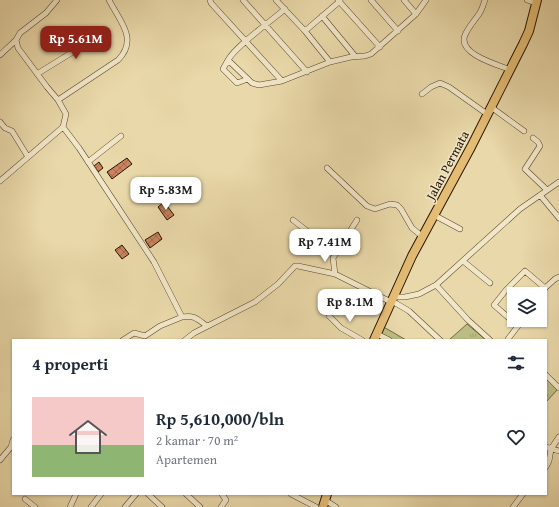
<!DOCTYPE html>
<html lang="id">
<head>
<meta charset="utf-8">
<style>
	:root { --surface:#fff; --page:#f6f6f7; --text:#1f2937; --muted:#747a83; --line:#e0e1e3; --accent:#8f2418 }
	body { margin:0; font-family:"Gentium Book Plus",serif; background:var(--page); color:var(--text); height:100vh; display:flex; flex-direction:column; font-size:15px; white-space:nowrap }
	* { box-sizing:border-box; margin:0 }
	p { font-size:13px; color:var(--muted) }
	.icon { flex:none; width:22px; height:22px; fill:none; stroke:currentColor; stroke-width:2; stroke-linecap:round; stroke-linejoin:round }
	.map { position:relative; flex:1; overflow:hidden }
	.details { position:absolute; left:12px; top:339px; width:535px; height:156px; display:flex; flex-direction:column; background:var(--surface); border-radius:0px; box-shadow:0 1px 3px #0004 }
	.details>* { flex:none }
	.tools { position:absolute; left:507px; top:287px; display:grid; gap:8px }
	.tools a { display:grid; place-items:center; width:40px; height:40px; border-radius:0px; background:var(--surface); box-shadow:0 1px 3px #0004; font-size:20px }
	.price { position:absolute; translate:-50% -34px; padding:0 9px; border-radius:8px; background:#fff; color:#222; font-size:13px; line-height:26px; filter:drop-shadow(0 1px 2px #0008) }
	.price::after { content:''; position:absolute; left:50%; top:24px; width:12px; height:9px; margin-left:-6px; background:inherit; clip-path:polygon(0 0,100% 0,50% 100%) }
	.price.active { background:var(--accent); color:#fff }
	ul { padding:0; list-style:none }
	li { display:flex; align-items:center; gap:12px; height:100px; padding:0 20px }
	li+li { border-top:1px solid var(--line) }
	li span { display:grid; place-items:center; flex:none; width:112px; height:80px; border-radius:0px; color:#555 }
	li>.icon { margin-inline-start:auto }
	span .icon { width:48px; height:48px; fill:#fffc; stroke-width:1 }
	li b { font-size:17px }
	h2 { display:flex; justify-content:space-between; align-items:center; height:48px; padding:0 20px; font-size:17px }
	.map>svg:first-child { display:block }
	.grass { fill:url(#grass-tufts); stroke:#726942 }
	.building { fill:url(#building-cross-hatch); stroke:#271500 }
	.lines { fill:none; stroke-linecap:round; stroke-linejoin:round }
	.minor-casing { stroke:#58462a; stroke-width:6 }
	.primary-casing { stroke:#271500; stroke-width:10 }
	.minor { stroke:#f1e6c7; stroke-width:5 }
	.primary { stroke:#e4bc74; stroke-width:8 }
	.labels { text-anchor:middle; stroke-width:3; stroke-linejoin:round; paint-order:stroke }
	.street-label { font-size:13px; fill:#271500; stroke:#f1e6c7 }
</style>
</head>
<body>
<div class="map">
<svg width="559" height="507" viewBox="0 0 559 507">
	<defs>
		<pattern id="grass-tufts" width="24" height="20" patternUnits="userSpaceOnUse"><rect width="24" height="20" fill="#bcbd84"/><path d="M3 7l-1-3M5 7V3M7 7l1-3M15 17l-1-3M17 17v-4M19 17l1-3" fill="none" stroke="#a2a270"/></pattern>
		<pattern id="building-cross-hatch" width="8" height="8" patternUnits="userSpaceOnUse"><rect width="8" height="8" fill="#ca835e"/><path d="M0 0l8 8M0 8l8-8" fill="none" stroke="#a46a4b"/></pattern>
	</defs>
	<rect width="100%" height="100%" fill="#e9d8a9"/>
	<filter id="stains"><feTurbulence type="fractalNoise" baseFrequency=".005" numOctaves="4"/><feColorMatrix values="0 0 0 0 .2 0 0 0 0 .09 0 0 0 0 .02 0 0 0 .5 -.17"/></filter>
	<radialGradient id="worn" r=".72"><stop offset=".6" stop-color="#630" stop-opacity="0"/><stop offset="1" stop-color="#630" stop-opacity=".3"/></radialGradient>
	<path class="grass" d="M467 324 486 340H449Z
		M382 326 406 340H376Z
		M546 378 558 389 546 402Z"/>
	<path class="building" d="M127 158 132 164 112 179 107 172Z
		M99 162 103 168 98 172 94 166Z
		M162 182 167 189 151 202 145 195Z
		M164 202 174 215 167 220 158 207Z
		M158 232 162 239 150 248 145 240Z
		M122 245 129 254 122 259 115 250Z"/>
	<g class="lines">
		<g class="minor-casing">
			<path id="minor" d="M210 0 211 3 282 81
				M243 0 307 72
				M276 0 305 31 330 62
				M338 0 380 47
				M371 0 398 31
				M404 0 416 14
				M485 0C483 5 482 10 479 14 474 21 468 28 465 35 457 54 498 65 511 70
				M527 0 536 3
				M285 9C271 21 236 46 228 60L252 83 259 85 282 81 330 62 351 57 365 56 371 54 416 14 426 0
				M322 16 355 56
				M305 31 340 1
				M0 55 16 40
				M228 60 223 69 237 83 248 79
				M37 74 105 32
				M422 94 431 87 440 83 449 87 487 114
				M58 100 118 60C139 39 119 20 109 0
				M491 107 524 131
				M0 122 5 128 12 131 28 157
				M63 127 79 148 154 262 182 317C195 315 197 319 207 326
				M533 138 538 142 540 146 525 169 547 190
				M88 162 121 136
				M327 168 367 206 375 209 390 204 397 205 401 209 412 228 423 237
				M0 181 63 127 66 114 58 100 47 87 18 48 16 40 20 33 46 13 57 0
				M540 195 559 218
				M434 215 460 229
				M293 220 316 238 337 251
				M463 261 490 283
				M335 274 333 258 357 220
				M436 285 468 320 490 340
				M393 297H405L419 294 436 285 520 209 559 182
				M392 301 409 311 440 340
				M329 316 341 328 362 340
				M377 334 389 340
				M508 339 518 326 494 305 506 290 525 271 545 288 555 279 559 277
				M123 340 134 333 145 336 160 326 182 317
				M185 340 194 333 255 302 278 284 295 266H298L335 274 391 302
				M546 375 559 388
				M546 447 559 451
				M0 460 11 447 13 440
				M546 467 549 461 551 449 559 437
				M148 494 162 507
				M186 494 200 507
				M291 494 316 507
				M25 499 35 507
				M325 500 336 507
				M70 507 76 494
				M91 507 101 494
				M125 507 136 494
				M221 507 226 500 222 494
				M513 507 523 494"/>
		</g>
		<g class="primary-casing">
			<path id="primary" d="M374 340 412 256 471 147 523 44 529 31 537 0
				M323 507 327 494"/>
		</g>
		<use href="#minor" class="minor"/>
		<use href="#primary" class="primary"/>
	</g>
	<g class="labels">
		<g class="street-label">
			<text transform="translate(447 165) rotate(-62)" y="5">Jalan Permata</text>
		</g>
	</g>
	<rect width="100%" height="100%" filter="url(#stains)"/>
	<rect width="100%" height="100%" fill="url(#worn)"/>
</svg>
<div class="tools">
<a><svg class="icon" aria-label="layers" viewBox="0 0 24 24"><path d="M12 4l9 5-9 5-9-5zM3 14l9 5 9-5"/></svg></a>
</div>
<b class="price active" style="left:76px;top:60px">Rp 5.61M</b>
<b class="price" style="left:166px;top:211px">Rp 5.83M</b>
<b class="price" style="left:325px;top:263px">Rp 7.41M</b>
<b class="price" style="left:350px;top:323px">Rp 8.1M</b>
<section class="details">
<h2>4 properti<svg class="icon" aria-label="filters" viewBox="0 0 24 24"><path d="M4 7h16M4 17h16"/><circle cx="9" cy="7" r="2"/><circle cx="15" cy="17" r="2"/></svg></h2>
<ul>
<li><span style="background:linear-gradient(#f6c9c9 60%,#8fb573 0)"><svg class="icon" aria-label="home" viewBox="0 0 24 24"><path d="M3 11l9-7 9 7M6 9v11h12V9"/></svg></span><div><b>Rp 5,610,000/bln</b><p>2 kamar · 70 m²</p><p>Apartemen</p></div><svg class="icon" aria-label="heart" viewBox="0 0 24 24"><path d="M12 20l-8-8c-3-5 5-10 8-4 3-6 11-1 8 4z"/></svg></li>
</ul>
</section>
</div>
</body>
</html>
